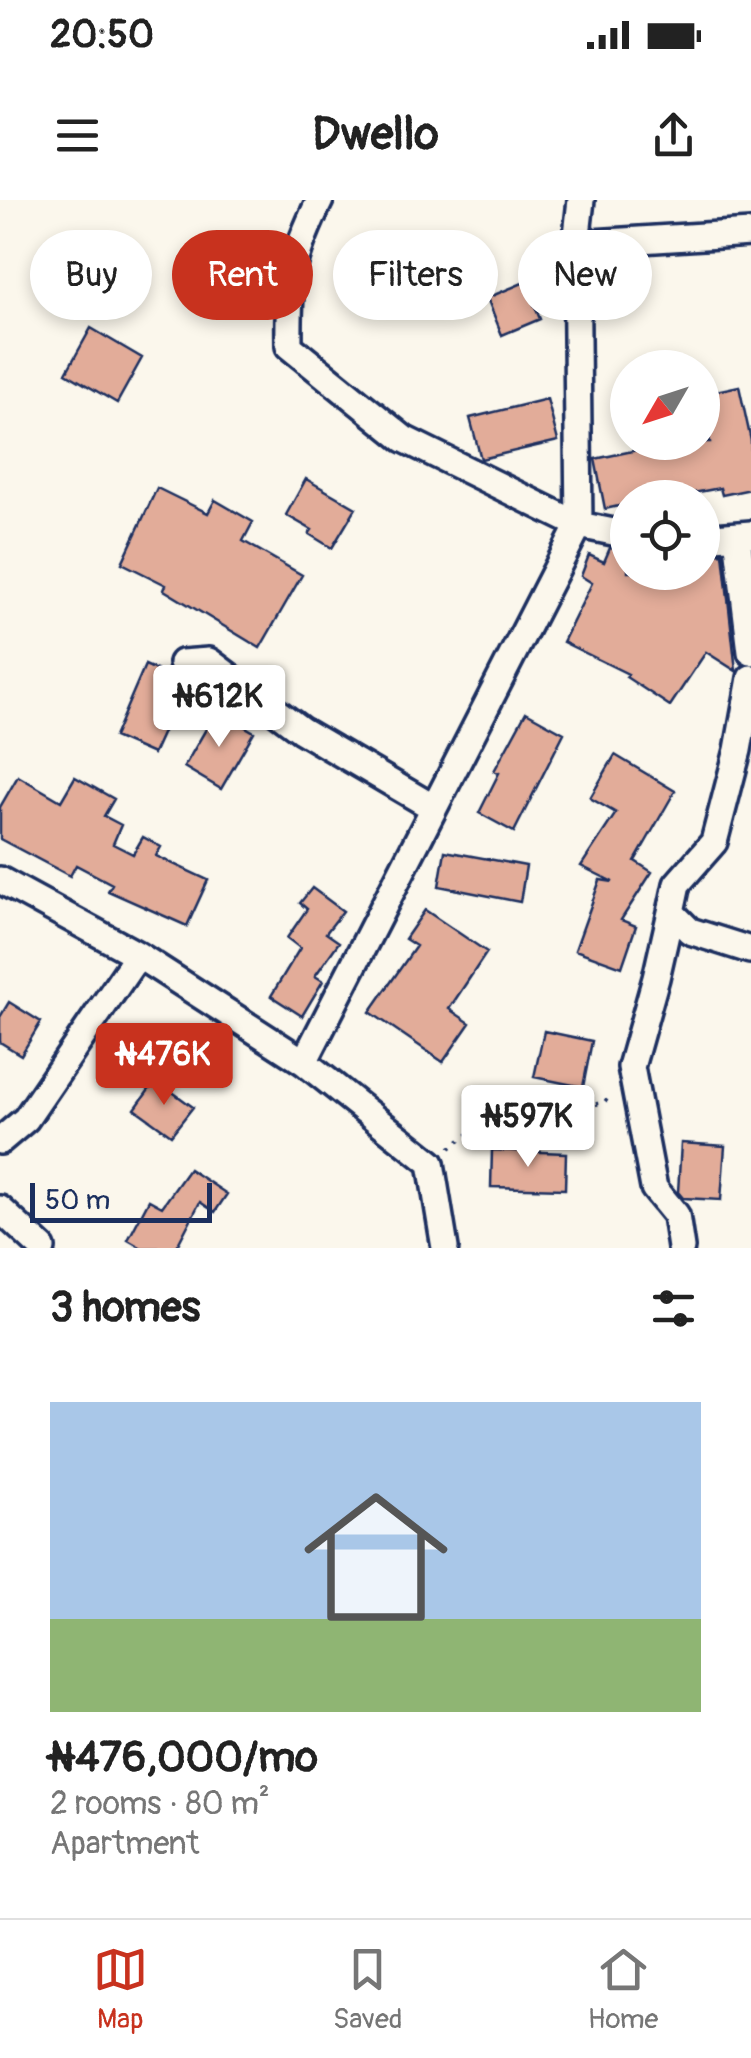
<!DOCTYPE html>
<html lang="en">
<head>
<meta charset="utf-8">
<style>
	:root { --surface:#fff; --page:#f2f2f2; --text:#222; --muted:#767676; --line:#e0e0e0; --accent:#c8321e }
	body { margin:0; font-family:Pangolin,sans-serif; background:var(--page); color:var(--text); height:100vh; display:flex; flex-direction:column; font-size:38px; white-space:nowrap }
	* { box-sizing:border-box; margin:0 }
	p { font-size:32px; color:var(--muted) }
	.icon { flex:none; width:55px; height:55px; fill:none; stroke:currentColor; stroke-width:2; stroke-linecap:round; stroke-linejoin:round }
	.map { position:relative; height:1048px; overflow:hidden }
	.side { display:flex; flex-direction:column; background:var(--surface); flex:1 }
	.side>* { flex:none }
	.hud { position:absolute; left:30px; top:30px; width:692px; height:90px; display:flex; gap:20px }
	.needle { width:65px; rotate:231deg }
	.tools { position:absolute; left:610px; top:150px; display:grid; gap:20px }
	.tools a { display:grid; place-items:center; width:110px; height:110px; border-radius:50%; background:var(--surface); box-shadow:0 5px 15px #0003; font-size:50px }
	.scale { position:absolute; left:30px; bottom:25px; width:182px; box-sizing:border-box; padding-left:10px; border:5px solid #1b2f5e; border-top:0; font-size:28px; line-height:35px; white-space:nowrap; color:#1b2f5e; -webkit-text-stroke:8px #fbf7ec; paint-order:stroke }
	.price { position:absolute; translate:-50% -85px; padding:0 22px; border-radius:10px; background:#fff; color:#222; font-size:32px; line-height:65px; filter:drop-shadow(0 2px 5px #0008) }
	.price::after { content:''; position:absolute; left:50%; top:60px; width:30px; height:22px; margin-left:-15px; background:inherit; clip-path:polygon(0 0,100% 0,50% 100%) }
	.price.active { background:var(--accent); color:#fff }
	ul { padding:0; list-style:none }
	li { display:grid; align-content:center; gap:20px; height:530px; padding:0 50px }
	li+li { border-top:2px solid var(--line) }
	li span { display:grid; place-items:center; height:310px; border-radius:0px; color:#555 }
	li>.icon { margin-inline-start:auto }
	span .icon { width:180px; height:180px; fill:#fffc; stroke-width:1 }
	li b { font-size:42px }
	h2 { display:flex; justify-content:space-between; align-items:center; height:120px; padding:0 50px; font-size:42px }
	.chip { padding:0 35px; border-radius:45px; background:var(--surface); box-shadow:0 5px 15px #0003; font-size:35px; line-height:90px }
	.chip.active { background:var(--accent); color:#fff }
	.status { display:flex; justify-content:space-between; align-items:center; height:70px; padding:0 50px; background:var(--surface); direction:ltr }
	.status svg { height:28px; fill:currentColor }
	header { display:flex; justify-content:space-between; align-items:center; height:130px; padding:0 50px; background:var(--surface); font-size:45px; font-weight:800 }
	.tabs { display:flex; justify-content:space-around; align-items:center; height:140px; border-top:2px solid var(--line); background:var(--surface); font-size:28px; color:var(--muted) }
	.tabs a { display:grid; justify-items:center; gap:5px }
	.tabs .active { color:var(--accent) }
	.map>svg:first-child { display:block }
	.building { fill:#e2ac99; stroke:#1b2f5e; stroke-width:2.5 }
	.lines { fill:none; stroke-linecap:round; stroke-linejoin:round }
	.street-casing { stroke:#1b2f5e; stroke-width:32 }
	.path { stroke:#1b2f5e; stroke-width:4; stroke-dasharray:2.5 8; stroke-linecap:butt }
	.street { stroke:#fbf7ec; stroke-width:25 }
</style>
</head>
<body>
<div class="status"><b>20:50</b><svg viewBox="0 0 49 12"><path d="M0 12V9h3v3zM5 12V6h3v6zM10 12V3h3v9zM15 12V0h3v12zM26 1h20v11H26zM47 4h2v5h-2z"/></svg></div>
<header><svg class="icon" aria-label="menu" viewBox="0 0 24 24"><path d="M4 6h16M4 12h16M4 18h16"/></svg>Dwello<svg class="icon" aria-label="share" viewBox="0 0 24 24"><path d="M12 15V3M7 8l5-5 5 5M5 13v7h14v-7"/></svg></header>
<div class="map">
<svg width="751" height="1048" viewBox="0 0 751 1048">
	<rect width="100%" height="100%" fill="#fbf7ec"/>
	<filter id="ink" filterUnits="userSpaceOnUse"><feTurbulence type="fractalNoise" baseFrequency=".01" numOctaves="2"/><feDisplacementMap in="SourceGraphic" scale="20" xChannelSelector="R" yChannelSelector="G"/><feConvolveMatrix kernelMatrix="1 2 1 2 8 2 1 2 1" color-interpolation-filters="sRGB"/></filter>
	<g filter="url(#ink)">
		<path class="building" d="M525 82 540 119 502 135 487 98Z
			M91 128 142 158 117 203 66 173Z
			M739 186 751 241V289L722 295 720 288 667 298H628V304L605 309 595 259 642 249 641 242H710L702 194Z
			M547 199 558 241 481 259 470 218Z
			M306 279 356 308 332 348 309 334 312 330 286 315Z
			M157 288 208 313 215 300 253 322 243 341 302 375 260 448 164 390 166 385 122 363Z
			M610 348 628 351V372H702V354L723 353 736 471 706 452 670 506 626 477 628 474 563 442 592 383 581 376 589 355 604 362Z
			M145 465 185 483 153 554 114 537Z
			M217 510 254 532 221 589 184 567Z
			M526 512 564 533 514 632 479 613 499 573 494 571Z
			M615 555 675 591 635 661 652 672 621 720 636 726 622 767 575 750 600 680 613 682 581 666 616 613 590 598Z
			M18 576 61 601 75 577 114 599 104 616 121 625 113 644 133 654 143 637 161 647 156 656 208 680 187 726 108 691 112 684 76 665 70 676 0 639V607Z
			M445 651 526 666 520 702 439 686Z
			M312 688 343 711 326 733 339 742 315 776 323 781 302 816 271 796 300 748 287 738 307 709 300 703Z
			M425 710 487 752 449 809 470 823 443 862 370 812 416 746 405 739Z
			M9 802 41 822 21 855 0 842V817Z
			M544 831 592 841 583 887 534 877Z
			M156 880 193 907 171 935 135 909Z
			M681 943 725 946 721 1000 683 998 678 992Z
			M492 950 566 953 565 989 491 987Z
			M189 969 227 994 215 1012 200 1002 176 1048H142L128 1040 149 1000 162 1007Z"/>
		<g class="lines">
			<g class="street-casing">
				<path id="street" d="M320 0C291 59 288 80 289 146L404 239 579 325 628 335
					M576 44 751 33
					M737 336 751 452
					M702 338 751 334
					M182 463 209 461 301 530 434 608
					M0 680 138 755 304 862 431 963 445 1048
					M671 712 656 778 631 867 654 988 676 1015 681 1048
					M750 750 690 731 671 712 677 684 714 642 738 550 751 478
					M304 862 579 325 576 44 581 0
					M0 941 26 919 138 755
					M0 1009 42 1048"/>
			</g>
			<path class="path" d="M450 948 483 923 519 908 557 909 604 903 610 895"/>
			<use href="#street" class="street"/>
		</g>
	</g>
</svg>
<div class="tools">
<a><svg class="needle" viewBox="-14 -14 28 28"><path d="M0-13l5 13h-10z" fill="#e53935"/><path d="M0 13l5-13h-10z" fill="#767676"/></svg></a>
<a><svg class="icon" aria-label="locate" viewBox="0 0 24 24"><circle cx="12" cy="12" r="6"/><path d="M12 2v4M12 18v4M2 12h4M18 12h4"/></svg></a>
</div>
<div class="scale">50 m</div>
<b class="price" style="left:219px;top:550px">₦612K</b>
<b class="price active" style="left:164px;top:908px">₦476K</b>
<b class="price" style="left:528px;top:970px">₦597K</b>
<div class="hud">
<a class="chip">Buy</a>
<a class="chip active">Rent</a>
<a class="chip">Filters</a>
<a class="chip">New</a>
</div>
</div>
<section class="side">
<h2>3 homes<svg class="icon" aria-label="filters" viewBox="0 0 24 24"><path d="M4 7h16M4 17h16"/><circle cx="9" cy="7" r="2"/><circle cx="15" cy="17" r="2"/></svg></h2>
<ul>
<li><span style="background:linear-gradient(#a9c7e8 70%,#8fb573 0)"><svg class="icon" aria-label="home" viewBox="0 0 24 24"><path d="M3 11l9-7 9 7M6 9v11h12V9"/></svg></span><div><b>₦476,000/mo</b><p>2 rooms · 80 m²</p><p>Apartment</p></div></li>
</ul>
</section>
<nav class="tabs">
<a class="active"><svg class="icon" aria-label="map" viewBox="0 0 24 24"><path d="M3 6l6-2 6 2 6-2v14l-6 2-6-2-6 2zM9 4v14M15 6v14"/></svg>Map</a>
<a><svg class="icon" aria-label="saved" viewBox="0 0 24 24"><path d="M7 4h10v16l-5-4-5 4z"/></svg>Saved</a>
<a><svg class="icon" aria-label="home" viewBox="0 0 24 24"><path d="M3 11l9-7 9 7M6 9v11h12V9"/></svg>Home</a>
</nav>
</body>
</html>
